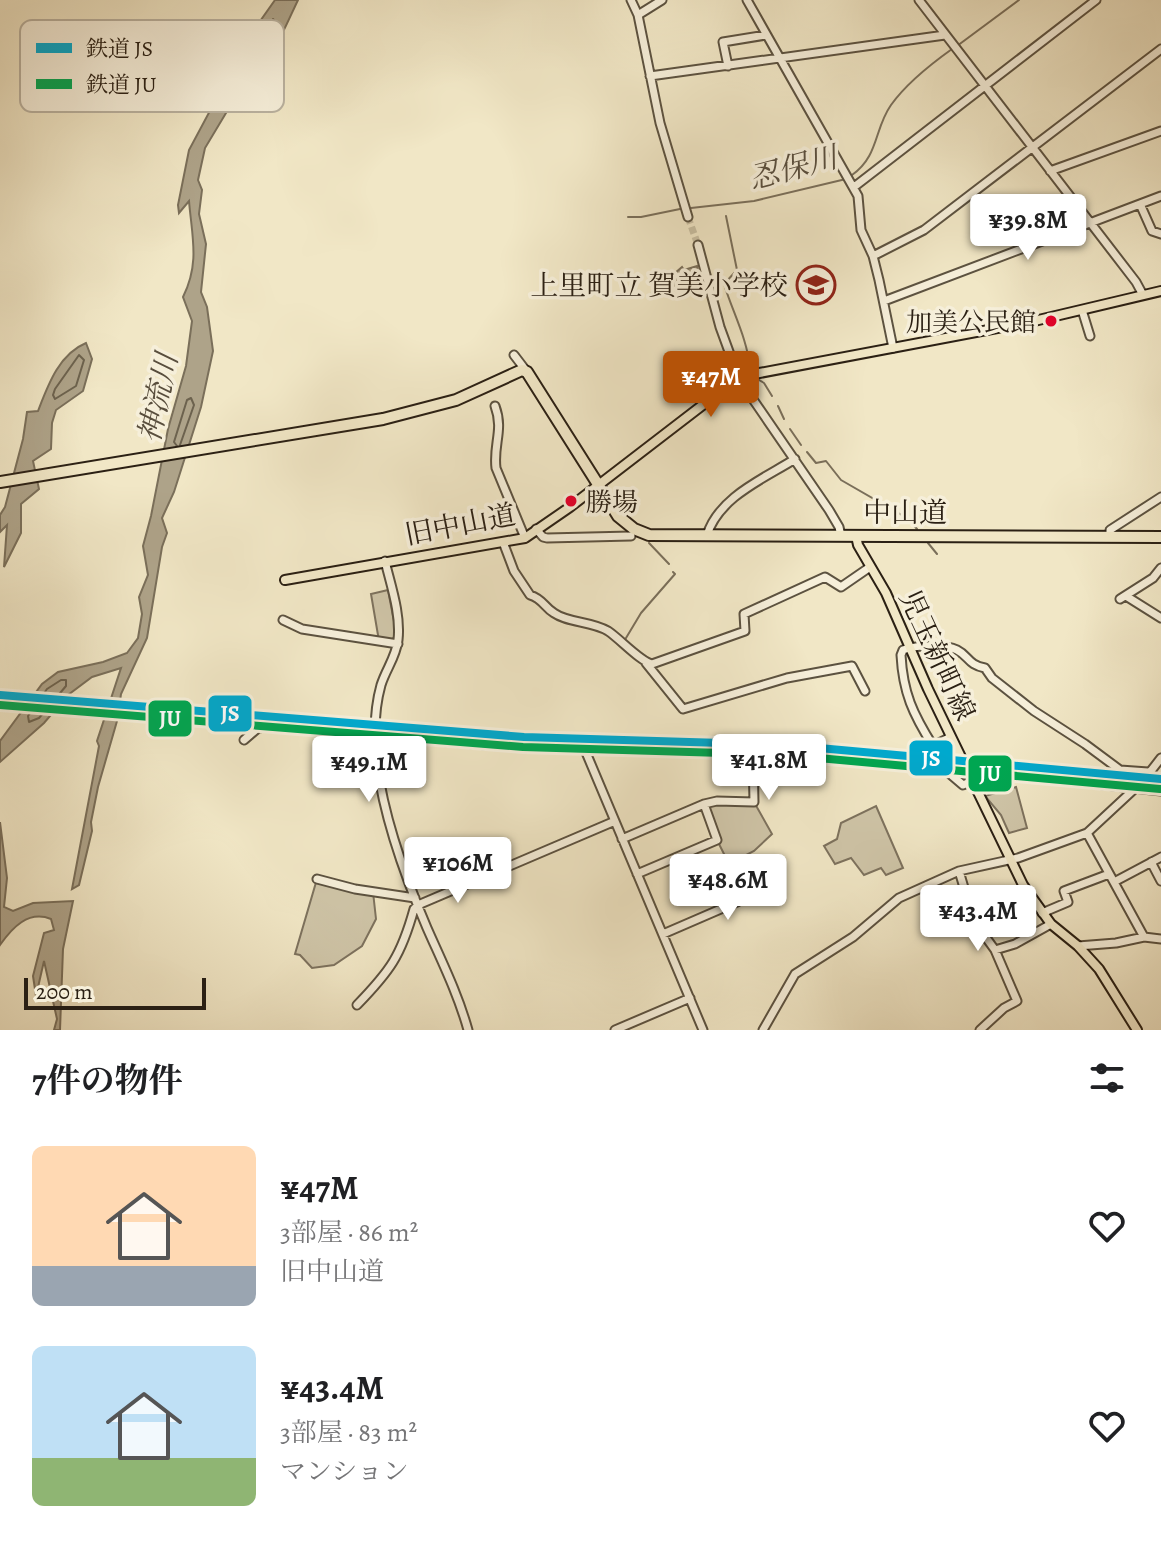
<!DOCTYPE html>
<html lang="ja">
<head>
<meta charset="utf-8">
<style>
	:root { --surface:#fff; --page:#f6f6f6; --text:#202124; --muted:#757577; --accent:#b45309 }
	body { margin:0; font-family:Alegreya,"Noto Serif JP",serif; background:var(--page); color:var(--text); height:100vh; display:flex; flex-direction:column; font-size:30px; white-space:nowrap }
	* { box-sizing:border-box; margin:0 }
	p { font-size:26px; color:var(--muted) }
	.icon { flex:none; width:44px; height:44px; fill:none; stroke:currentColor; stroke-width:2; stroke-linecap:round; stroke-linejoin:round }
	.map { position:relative; height:1030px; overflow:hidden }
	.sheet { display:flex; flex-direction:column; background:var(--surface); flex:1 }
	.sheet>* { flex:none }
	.scale { position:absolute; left:24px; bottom:20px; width:182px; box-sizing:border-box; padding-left:8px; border:4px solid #2b2014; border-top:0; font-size:22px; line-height:28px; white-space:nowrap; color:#2b2014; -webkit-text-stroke:6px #f6efda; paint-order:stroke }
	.price { position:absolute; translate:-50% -68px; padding:0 18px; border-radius:8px; background:#fff; color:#222; font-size:26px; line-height:52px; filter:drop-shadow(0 2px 4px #0008) }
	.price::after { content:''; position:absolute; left:50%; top:48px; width:24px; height:18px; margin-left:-12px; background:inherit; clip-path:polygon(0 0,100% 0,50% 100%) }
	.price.active { background:var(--accent); color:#fff }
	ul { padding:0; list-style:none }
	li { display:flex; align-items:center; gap:24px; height:200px; padding:0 32px }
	li span { display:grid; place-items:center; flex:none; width:224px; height:160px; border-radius:12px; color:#555 }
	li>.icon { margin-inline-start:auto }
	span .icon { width:96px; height:96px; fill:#fffc; stroke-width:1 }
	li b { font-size:34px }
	h2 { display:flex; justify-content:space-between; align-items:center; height:96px; padding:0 32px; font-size:34px }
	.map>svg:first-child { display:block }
	.green { fill:#cfc5a8; stroke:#7d725e; stroke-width:2 }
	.water { fill:#aea389; stroke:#7a6f5a; stroke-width:2 }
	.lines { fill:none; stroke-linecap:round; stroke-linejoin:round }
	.shore { stroke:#6c624e; stroke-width:2 }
	.stream { stroke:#7a6f5a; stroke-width:2 }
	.minor-tunnel { stroke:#c9bfa2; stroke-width:7; stroke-dasharray:7 3.5; stroke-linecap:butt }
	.minor-casing { stroke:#5c5240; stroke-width:11 }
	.major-casing { stroke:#2b2014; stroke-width:12 }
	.highway-casing { stroke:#2b2014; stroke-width:14 }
	.minor { stroke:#f6efda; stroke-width:7 }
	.major { stroke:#f1e7c6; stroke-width:8 }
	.highway { stroke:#f1e7c6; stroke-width:10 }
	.rail-1-casing { stroke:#f6efda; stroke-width:14 }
	.rail-2-casing { stroke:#f6efda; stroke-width:14 }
	.rail-1 { stroke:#00a9ce; stroke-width:8 }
	.rail-2 { stroke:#00a651; stroke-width:8 }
	.bus-dot { fill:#e4002b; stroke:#f6efda; stroke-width:3 }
	.labels { text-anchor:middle; stroke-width:7; stroke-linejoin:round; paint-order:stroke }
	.bus-label { font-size:26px; fill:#2b2014; stroke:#f6efda; text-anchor:end }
	.poi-label { font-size:28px; fill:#2b2014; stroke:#f6efda; text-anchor:end }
	.street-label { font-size:28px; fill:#2b2014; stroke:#f6efda }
	.water-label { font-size:30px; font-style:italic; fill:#594e3d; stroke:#f6efda }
	.key { fill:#f6efda; stroke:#b9b19f; stroke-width:2 }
	.key-label { font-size:22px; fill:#2b2014 }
	.line-badge { stroke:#f6efda; stroke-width:3 }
	.badge-label { font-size:22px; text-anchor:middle; font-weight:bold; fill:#fff }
</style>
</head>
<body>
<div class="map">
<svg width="1161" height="1030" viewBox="0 0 1161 1030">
	<rect width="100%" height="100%" fill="#f1e7c6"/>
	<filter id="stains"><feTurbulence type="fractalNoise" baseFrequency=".0025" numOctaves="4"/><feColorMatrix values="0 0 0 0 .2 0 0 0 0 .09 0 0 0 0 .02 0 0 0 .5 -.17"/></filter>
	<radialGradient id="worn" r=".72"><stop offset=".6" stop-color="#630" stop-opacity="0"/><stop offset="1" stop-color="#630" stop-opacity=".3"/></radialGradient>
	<path class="green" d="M388 590 396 632 394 642 379 641 371 594Z
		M1016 787 1027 828 1009 833 1001 815 985 796Z
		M754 802 772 834 754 851 729 864 717 840 704 804Z
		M876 806 903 868 886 875 881 868 864 875 851 858 835 864 824 846 837 839 841 823Z
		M317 879 373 892 376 919 362 946 334 965 312 968 300 955 295 954Z"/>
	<path class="water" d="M275 0H298C285 27 265 78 238 93L205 148 198 180 202 190 199 214 206 244 201 292 207 307 213 351 201 407 174 492 162 518 167 533 162 547 147 638 121 694 117 721 98 787 91 822 92 831 79 885 72 889 99 746 97 741 121 668 92 677 68 695 44 723 0 762V741L42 684 58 672 103 662 127 653 138 638 142 614 139 597 148 575 143 546 151 516 168 429 186 366 192 321 183 297C200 263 192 237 189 201L179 213 178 205 189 150 251 34Z
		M697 266 700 282 657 294 652 293 682 267 684 270Z
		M86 343 92 359 83 391 56 410 52 423 51 449 33 461 39 489 21 504V533L4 567 7 525 0 532V515L5 507 23 439 27 412 38 411C48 385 59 354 86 343Z
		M0 822 7 878 4 907 13 911 33 903 73 901 63 949 60 1030H54L57 1019 44 961 36 996 33 976 44 933 54 930 51 919C28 910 12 928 0 945Z"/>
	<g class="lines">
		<path class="shore" d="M273 19 278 24 267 46 251 67 246 68 245 63 258 38Z
			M79 355 84 360 76 386 55 399 53 395 55 389Z
			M177 446 174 442 187 400 191 398 194 405 180 445
			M61 680H66V686L39 718 29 722 28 716 47 689Z"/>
		<path class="stream" d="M957 46 1019 0
			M852 175C879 156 874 129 891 105 906 84 931 64 952 49
			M691 208 754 201 846 179
			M726 216 737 270 724 284C733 313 747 338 750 368
			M628 217H641L680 209
			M754 377 764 383 772 396
			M778 406 784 419
			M790 429 801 445
			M807 452 816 463 826 461 841 480 907 518 917 529
			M649 543 669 564
			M928 543 937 554
			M626 638 641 613 675 574 673 572"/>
		<path class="minor-tunnel" d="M688 217 698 245"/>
		<g class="minor-casing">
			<path id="minor" d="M631 0 638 15 660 123 688 217
				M747 0 858 196 861 230 873 256 879 280 893 348
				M919 0 1136 282 1143 295
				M638 15 662 0
				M728 66 723 42 766 35
				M650 76 945 35
				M1050 171 1161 131
				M854 187 1096 0
				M1140 204 1152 231 1161 234
				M698 245 720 327 739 379 829 510 839 527 841 536
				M873 256 924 230 1161 49
				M884 301 1161 196
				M1082 310 1090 336
				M514 355 527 372
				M495 406C504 430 493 444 496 468L525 538
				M536 529 543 537 547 538 631 536
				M707 535C719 497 763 479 795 459
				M1110 537V530L1161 497
				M503 542 514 571 530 595C543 599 544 607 554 613 568 623 591 621 608 631 620 639 641 662 652 664L745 631 744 614 825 577 841 587 870 567
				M385 561C391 586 401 614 398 640 396 657 386 669 381 685 374 710 374 739 377 764 384 818 406 879 427 928 442 962 458 994 468 1030
				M1126 596 1161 618
				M1120 599 1153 578 1161 568
				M283 620 302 629 398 644
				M646 663 683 709 787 678 852 666 865 691
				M951 737 933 746C913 714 903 693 901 655L903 650C915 645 945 644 957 650 969 656 968 665 985 668L992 678 1034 711 1085 744 1120 770 1148 772
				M244 740 258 728 266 727 487 745 752 754 943 768 963 785 992 773 1161 791
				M585 750 703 1030
				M1087 833 1144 937
				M622 839 704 804 717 801 754 802 753 754
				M1151 862 1161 881
				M959 871 974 921 995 950 1017 1001 1004 1008 980 1030
				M637 874 717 840 704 804
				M317 879 355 889 415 898
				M1114 882 1161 857
				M1042 913 1068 902 1064 891 1109 874
				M663 934 737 902 776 878
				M1078 946 1116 943 1144 937 1161 939
				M995 950 1015 944 1051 924
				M357 1005C390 971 401 956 414 909L418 905 615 821
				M615 1030 690 998
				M763 1030 795 974 853 937 899 898 959 871 1018 858 1087 833 1143 781 1161 758"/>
		</g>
		<g class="major-casing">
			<path id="major" d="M856 536 858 545 886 593 928 689 1023 885 1051 924 1078 946 1099 969 1137 1030
				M285 580 525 538 570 507 730 384 749 375 1030 322 1161 291"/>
		</g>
		<g class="highway-casing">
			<path id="highway" d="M0 482 383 419 456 400 522 370 527 372 618 516 634 529 649 535 1161 537"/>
		</g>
		<use href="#minor" class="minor"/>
		<use href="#major" class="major"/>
		<use href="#highway" class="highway"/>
		<g class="rail-1-casing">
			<path id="rail-1" d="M0 695 524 737 786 745 1161 779"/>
		</g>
		<g class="rail-2-casing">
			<path id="rail-2" d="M0 705 523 747 785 755 1160 789"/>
		</g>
		<use href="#rail-1" class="rail-1"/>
		<use href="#rail-2" class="rail-2"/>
	</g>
	<defs>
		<g id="school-ring" transform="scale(2)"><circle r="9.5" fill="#f6efda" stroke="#8f2418" stroke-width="1.5"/><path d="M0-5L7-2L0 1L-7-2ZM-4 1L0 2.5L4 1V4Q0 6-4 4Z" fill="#8f2418"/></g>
	</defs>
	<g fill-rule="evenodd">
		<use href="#school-ring" x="816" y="285"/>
	</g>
	<g class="bus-dot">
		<circle cx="1051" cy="321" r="7"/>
		<circle cx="571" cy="501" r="7"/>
	</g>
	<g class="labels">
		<g class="bus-label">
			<text x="1036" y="331">加美公民館</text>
			<text x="586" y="511" text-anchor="start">勝場</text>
		</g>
		<g class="poi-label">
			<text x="788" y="295">上里町立 賀美小学校</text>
		</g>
		<g class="street-label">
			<text x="905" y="522">中山道</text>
			<text transform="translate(460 524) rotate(-11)" y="10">旧中山道</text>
			<text transform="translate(938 655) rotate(65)" y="10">児玉新町線</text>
		</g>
		<g class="water-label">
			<text transform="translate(793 168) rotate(-15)" y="10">忍保川</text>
			<text transform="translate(158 398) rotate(-78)" y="10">神流川</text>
		</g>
	</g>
	<rect x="20" y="20" width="264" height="92" rx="12" class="key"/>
	<rect x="36" y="43" width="36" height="10" fill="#00a9ce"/>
	<rect x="36" y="79" width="36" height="10" fill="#00a651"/>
	<g class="key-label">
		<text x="86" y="56">鉄道 JS</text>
		<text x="86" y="92">鉄道 JU</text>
	</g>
	<g class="line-badge">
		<rect x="207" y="694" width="46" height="39" rx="8" fill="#00a9ce"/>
		<rect x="147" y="699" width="46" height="39" rx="8" fill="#00a651"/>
		<rect x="908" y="739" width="46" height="38" rx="8" fill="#00a9ce"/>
		<rect x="967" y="754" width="46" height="39" rx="8" fill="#00a651"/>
	</g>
	<g class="badge-label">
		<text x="230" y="721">JS</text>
		<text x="170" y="726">JU</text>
		<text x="931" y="766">JS</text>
		<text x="990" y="781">JU</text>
	</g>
	<rect width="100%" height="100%" filter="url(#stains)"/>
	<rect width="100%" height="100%" fill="url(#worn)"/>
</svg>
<div class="scale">200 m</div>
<b class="price" style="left:1028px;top:262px">¥39.8M</b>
<b class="price active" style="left:711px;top:419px">¥47M</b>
<b class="price" style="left:769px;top:802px">¥41.8M</b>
<b class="price" style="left:369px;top:804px">¥49.1M</b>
<b class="price" style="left:458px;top:905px">¥106M</b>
<b class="price" style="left:728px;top:922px">¥48.6M</b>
<b class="price" style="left:978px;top:953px">¥43.4M</b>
</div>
<section class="sheet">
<h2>7件の物件<svg class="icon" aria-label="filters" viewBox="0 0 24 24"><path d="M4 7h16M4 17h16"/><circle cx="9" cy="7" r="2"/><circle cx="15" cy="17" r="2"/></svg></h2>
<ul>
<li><span style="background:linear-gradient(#ffd9b3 75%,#9aa5b1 0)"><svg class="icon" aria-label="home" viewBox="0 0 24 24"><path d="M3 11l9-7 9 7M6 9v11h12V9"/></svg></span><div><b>¥47M</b><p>3部屋 · 86 m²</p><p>旧中山道</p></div><svg class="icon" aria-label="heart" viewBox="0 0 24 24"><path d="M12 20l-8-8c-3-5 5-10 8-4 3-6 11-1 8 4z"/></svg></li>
<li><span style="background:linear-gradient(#bfe0f5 70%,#8fb573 0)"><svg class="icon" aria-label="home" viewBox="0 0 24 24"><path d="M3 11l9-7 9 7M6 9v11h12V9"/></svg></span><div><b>¥43.4M</b><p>3部屋 · 83 m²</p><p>マンション</p></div><svg class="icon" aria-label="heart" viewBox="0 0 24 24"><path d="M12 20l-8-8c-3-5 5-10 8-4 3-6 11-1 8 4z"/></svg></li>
</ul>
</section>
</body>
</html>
